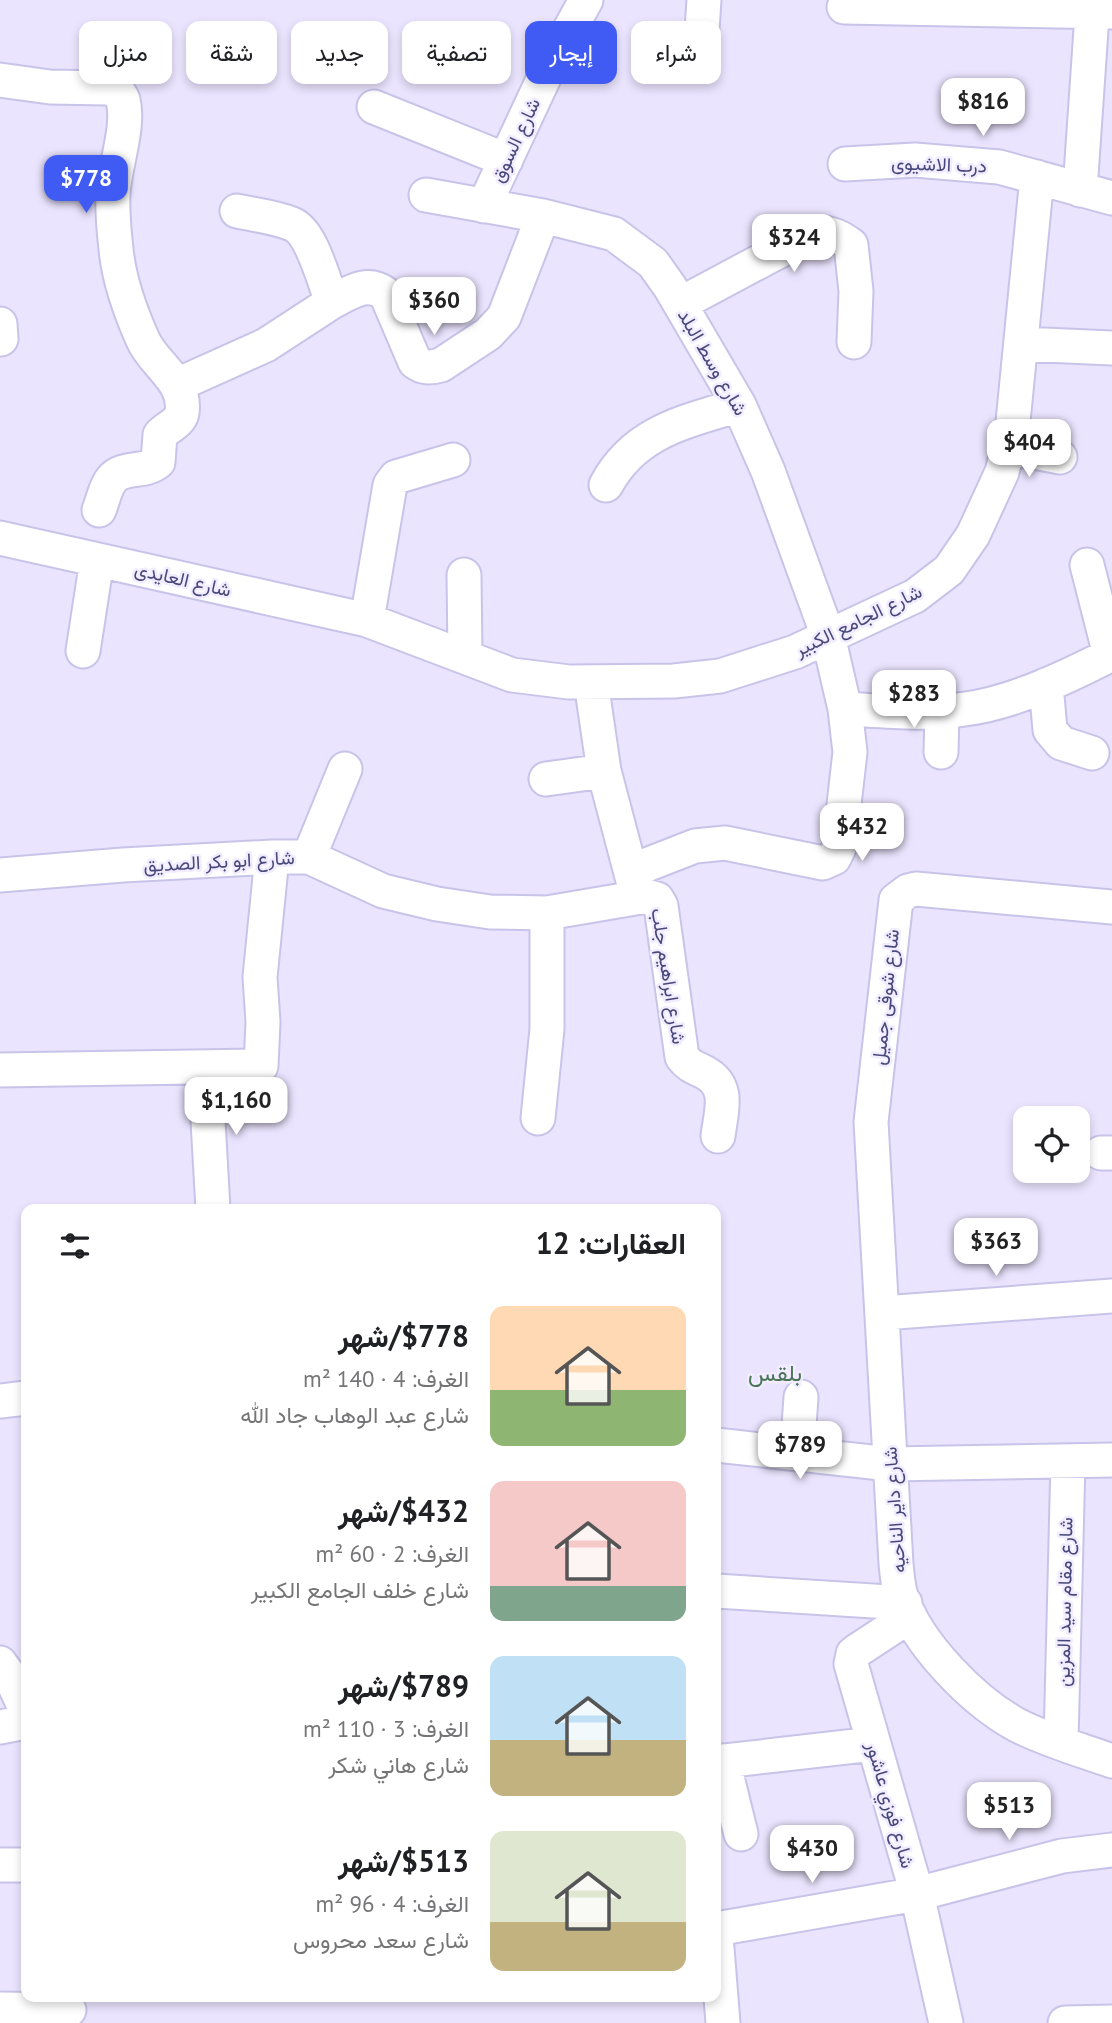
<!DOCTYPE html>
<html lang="ar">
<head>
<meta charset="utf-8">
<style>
	:root { --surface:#fff; --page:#f6f6f6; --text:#202124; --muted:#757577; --accent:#3f5bf3 }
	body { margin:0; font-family:"PT Sans",Vazirmatn,sans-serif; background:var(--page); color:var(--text); direction:rtl; height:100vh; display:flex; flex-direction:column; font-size:26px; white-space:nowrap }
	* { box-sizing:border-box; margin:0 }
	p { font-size:23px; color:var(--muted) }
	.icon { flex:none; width:38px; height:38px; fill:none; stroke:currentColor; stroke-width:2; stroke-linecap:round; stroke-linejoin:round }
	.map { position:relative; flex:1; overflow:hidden; direction:ltr }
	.details { position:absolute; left:21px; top:1204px; width:700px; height:798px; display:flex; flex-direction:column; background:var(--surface); border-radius:14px; box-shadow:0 4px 10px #0003; direction:rtl }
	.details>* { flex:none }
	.top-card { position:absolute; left:21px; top:21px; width:700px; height:63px; direction:rtl; display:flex; gap:14px }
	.controls { position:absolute; left:1013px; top:1106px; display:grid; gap:14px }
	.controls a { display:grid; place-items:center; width:77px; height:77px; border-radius:14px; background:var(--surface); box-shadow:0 4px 10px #0003; font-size:35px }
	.price { position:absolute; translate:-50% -60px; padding:0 16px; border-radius:14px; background:#fff; color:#222; font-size:23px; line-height:46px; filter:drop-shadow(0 2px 4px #0008) }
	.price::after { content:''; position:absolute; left:50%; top:42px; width:21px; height:16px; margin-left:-10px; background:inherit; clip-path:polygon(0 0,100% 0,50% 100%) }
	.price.on { background:var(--accent); color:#fff }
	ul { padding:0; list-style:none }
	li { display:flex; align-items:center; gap:21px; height:175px; padding:0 35px }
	li span { display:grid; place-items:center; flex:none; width:196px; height:140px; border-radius:14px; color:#555 }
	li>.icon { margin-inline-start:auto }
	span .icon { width:84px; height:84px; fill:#fffc; stroke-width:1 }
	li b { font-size:30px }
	h2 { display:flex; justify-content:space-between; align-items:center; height:84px; padding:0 35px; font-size:30px }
	.chip { padding:0 24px; border-radius:14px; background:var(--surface); box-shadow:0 4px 10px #0003; font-size:24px; line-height:63px }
	.chip.on { background:var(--accent); color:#fff }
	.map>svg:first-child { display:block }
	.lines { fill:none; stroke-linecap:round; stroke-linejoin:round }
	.minor-casing { stroke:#c8c4e9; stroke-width:37 }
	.minor { stroke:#fff; stroke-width:33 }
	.labels { text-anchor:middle; stroke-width:5; stroke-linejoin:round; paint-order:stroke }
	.street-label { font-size:19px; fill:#474879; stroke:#f1ecff }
	.quarter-label { font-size:23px; fill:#4a7456; stroke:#f1ecff }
</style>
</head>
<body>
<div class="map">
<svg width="1112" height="2023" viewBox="0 0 1112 2023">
	<rect width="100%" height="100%" fill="#eae4fe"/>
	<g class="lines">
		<g class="minor-casing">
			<path id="minor" d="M844 7 1112 12
				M701 45 704 0
				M0 80 50 87 107 88C115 90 120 92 123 100 130 127 114 167 113 195 112 213 114 231 116 249 119 281 130 311 143 340 154 365 187 381 182 413 180 423 166 428 160 435L158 462C145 473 123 466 112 479 105 487 103 501 99 510
				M374 107 506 160
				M845 164 915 160 999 167 1112 198
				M1080 190 1093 0
				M426 195 543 216 614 234 653 263 670 287 739 405 768 471 828 636 845 709 850 752 839 848 834 858 823 863 725 843 695 846 631 871
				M484 206 549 67 586 0
				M332 302C351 292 367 280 386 294L415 362C423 368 430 368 441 365L488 334 504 317 543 216
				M680 304 811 234C827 231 838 235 851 245L856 291 854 342
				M0 324 1 339
				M1022 344 1112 348
				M177 385 266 345 332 302C324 282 312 232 292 224 275 217 255 215 237 211
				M1008 447 1060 457
				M606 485C635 431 685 422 739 405
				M0 538 367 620 512 675 569 682 674 681 720 676 795 652 915 596 949 570 973 535 1002 472 1012 432 1037 177
				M1087 565 1110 655
				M464 575 465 655
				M367 620 390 485 396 477 453 460
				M83 651 97 560
				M591 682 604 771 636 892
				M1046 685 1050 730 1061 743 1092 753
				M845 709C885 711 925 715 965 709 1013 703 1069 676 1112 654
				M941 752 942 711
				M546 779 604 771
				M309 857 345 769
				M0 875 123 865 272 857H309L383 891 437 904 490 912 547 913 647 896 657 899 661 906 682 1057C689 1066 694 1067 704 1072 731 1086 721 1111 718 1136
				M1112 907 916 889 908 891 896 900 871 1122 896 1564C897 1574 898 1586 901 1596 917 1644 973 1701 1017 1725 1046 1740 1081 1750 1112 1761
				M205 1068 213 1209
				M0 1070 261 1066 263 1022 260 977 272 857
				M538 1118 547 1029V913
				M1101 1153H1112
				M883 1313 1112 1296
				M0 1401 26 1398
				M716 1445 890 1464 1112 1460
				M797 1454 801 1397
				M716 1591 905 1603
				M910 1616 858 1650 853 1654 851 1664 917 1894 946 2023
				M0 1663 12 1680 26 1710
				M0 1727 26 1722
				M1061 1742 1068 1461
				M723 1761 741 1834
				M716 1762 873 1744
				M0 1865H26
				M716 1929 917 1894 1062 1856 1112 1850
				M716 1936 723 2023
				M0 2009 69 2010
				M1065 2023 1112 2022"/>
		</g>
		<use href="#minor" class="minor"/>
	</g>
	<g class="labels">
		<g class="street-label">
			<text transform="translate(515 140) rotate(-65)" y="7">شارع السوق</text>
			<text transform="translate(939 164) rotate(2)" y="7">درب الاشيوى</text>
			<text transform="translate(713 362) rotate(60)" y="7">شارع وسط البلد</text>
			<text transform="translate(183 579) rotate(13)" y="7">شارع العايدى</text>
			<text transform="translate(858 620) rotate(-26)" y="7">شارع الجامع الكبير</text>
			<text transform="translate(219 861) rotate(-3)" y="7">شارع ابو بكر الصديق</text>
			<text transform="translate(669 976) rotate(81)" y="7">شارع ابراهيم جلب</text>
			<text transform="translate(885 997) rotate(-84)" y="7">شارع شوقى جميل</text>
			<text transform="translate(894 1510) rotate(-94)" y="7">شارع داير الناحيه</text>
			<text transform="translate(1064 1602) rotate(-89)" y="7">شارع مقام سيد المزين</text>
			<text transform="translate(891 1805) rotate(74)" y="7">شارع فوزي عاشور</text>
		</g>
		<g class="quarter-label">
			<text x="775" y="1381">بلقس</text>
		</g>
	</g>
</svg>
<div class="controls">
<a><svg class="icon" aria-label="locate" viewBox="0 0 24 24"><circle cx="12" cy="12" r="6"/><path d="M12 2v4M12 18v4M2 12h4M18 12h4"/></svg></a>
</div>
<b class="price" style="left:983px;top:138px">$816</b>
<b class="price on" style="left:86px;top:215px">$778</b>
<b class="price" style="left:794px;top:274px">$324</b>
<b class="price" style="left:434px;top:337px">$360</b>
<b class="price" style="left:1029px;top:479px">$404</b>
<b class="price" style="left:914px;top:730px">$283</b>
<b class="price" style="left:862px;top:863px">$432</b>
<b class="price" style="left:236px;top:1137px">$1,160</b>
<b class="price" style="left:996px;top:1278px">$363</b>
<b class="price" style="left:800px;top:1481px">$789</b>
<b class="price" style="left:1009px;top:1842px">$513</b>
<b class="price" style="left:812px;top:1885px">$430</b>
<div class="top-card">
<a class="chip">شراء</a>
<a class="chip on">إيجار</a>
<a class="chip">تصفية</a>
<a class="chip">جديد</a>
<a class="chip">شقة</a>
<a class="chip">منزل</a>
</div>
<section class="details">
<h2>العقارات: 12<svg class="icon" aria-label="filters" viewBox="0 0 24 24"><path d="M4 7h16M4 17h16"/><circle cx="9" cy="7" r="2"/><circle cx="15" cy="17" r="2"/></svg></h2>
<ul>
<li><span style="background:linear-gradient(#ffd9b3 60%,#8fb573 0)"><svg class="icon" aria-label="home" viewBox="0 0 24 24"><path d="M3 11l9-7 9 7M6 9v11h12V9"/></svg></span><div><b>$778/شهر</b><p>الغرف: 4 · 140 m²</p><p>شارع عبد الوهاب جاد الله</p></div></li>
<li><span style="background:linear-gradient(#f6c9c9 75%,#7fa58c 0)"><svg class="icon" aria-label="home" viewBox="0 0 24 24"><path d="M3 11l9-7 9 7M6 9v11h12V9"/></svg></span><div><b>$432/شهر</b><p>الغرف: 2 · 60 m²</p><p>شارع خلف الجامع الكبير</p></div></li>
<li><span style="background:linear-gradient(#bfe0f5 60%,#c2b280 0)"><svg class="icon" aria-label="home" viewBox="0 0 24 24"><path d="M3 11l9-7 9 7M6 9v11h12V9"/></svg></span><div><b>$789/شهر</b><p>الغرف: 3 · 110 m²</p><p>شارع هاني شكر</p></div></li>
<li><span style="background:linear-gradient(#dfe7d0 65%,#c2b280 0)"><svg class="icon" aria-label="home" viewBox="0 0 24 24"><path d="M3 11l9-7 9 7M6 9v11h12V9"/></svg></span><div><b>$513/شهر</b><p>الغرف: 4 · 96 m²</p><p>شارع سعد محروس</p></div></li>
</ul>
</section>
</div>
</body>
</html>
